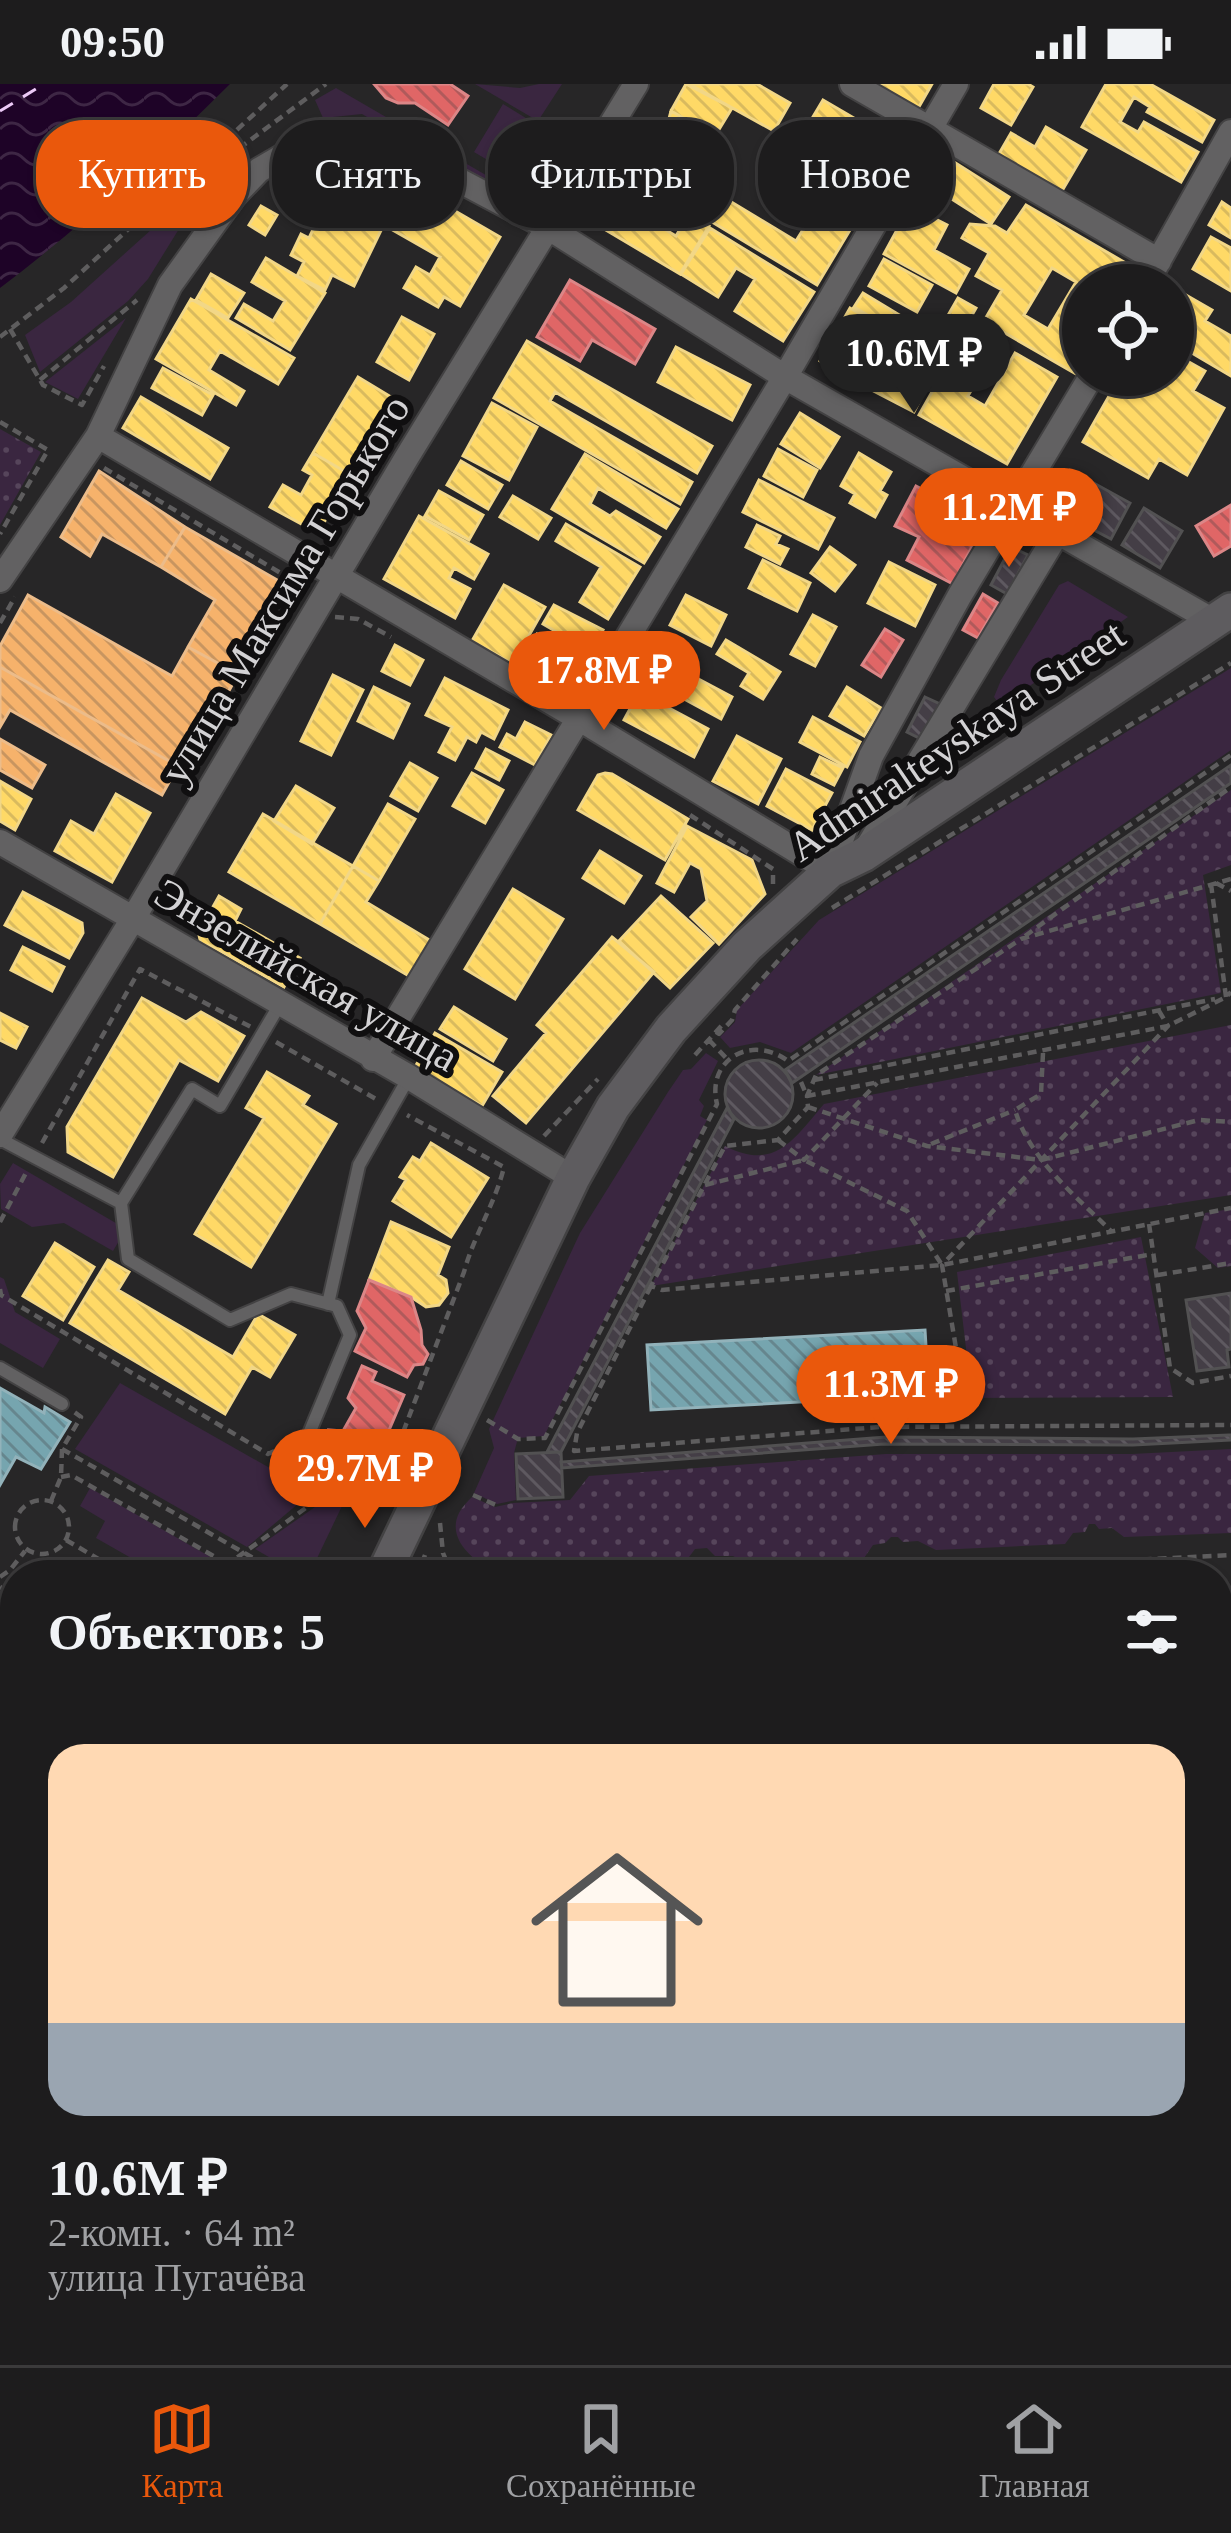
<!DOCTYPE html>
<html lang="ru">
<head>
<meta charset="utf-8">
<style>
	:root { --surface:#1d1c1d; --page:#252526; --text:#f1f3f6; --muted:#a0a1a4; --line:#3b3a3b; --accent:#ea580c }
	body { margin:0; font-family:"Times New Roman",serif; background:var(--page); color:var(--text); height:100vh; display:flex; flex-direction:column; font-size:45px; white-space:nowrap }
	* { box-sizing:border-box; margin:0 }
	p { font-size:39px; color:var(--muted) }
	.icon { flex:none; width:66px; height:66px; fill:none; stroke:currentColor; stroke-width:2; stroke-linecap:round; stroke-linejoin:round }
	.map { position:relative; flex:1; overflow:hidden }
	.panel { position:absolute; left:0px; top:1476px; width:1233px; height:807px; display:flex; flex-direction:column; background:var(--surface); border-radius:48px 48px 0 0; box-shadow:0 3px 9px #0004,0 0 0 3px var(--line) }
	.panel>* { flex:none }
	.top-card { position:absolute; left:36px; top:36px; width:1161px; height:108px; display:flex; gap:24px }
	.fabs { position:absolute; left:1062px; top:180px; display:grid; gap:24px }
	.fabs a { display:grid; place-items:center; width:132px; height:132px; border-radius:50%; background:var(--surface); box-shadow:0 3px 9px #0004,0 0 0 3px var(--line); font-size:60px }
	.price { position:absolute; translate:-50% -102px; padding:0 27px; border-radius:42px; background:var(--accent); color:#fff; font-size:39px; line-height:78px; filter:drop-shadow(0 3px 6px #0008) }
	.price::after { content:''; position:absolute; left:50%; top:72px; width:36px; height:27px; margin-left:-18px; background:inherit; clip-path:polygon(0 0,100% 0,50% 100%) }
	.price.selected { background:#222; color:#fff }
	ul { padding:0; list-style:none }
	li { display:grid; align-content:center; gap:24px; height:636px; padding:0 48px }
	li span { display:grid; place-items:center; height:372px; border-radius:36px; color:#555 }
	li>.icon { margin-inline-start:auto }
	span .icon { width:216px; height:216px; fill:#fffc; stroke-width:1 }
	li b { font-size:51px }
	h2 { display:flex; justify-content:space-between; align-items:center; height:144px; padding:0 48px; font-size:51px }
	.chip { padding:0 42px; border-radius:48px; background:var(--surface); box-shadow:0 3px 9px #0004,0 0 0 3px var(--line); font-size:42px; line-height:108px }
	.chip.selected { background:var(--accent); color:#fff }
	.status { display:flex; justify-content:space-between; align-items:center; height:84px; padding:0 60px; background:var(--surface); direction:ltr }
	.status svg { height:33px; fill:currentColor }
	.tab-bar { display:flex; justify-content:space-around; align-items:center; height:168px; border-top:3px solid var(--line); background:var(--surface); font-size:33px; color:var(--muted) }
	.tab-bar a { display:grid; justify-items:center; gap:6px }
	.tab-bar .selected { color:var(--accent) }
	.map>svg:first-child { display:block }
	.grass { fill:#3a2640 }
	.park { fill:url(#park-dots) }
	.water { fill:url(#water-waves) }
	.homes { fill:url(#homes-back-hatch); stroke:#f2d787; stroke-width:3; fill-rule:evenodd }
	.shops { fill:url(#shops-back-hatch); stroke:#dc8687; stroke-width:3 }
	.schools { fill:url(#schools-back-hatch); stroke:#8db5da; stroke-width:3 }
	.health { fill:url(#health-back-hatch); stroke:#ecbc8a; stroke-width:3 }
	.public { fill:url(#public-back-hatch); stroke:#92b2ba; stroke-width:3 }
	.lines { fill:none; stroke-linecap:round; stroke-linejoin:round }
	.ferry { stroke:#ebc9f6; stroke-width:3; stroke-dasharray:15 12; stroke-linecap:butt }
	.building { fill:url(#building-back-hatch); stroke:#525152; stroke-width:3 }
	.lane-casing { stroke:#434243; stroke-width:16 }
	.street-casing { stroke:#434243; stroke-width:28 }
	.secondary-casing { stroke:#434243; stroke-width:38 }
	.path { stroke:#5e5d5e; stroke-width:4.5; stroke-dasharray:9 6; stroke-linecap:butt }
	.lane { stroke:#626162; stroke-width:12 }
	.street { stroke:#626162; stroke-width:24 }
	.secondary { stroke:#5e5c5f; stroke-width:33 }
	.labels { text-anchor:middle; stroke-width:12; stroke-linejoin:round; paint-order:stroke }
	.street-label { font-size:42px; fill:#d3d2d4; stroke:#100f10 }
</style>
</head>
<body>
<div class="status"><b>09:50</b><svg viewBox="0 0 49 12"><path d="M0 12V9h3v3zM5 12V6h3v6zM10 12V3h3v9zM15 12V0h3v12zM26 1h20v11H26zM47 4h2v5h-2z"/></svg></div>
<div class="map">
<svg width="1231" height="2281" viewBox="0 0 1231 2281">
	<defs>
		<pattern id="park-dots" width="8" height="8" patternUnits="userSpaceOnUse" patternTransform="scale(3)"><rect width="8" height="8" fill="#3a2640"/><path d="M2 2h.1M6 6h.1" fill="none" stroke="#56455b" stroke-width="1.8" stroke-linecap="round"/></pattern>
		<pattern id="water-waves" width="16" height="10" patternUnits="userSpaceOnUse" patternTransform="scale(3)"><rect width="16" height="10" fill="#1e0327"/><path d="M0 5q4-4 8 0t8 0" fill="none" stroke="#3e2745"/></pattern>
		<pattern id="homes-back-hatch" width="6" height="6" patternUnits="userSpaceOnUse" patternTransform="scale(3)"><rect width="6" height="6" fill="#ffd966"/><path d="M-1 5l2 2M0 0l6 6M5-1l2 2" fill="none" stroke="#d9ba5e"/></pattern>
		<pattern id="shops-back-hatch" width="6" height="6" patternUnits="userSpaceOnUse" patternTransform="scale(3)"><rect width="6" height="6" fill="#e06666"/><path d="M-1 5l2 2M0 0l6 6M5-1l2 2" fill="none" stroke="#b05a5b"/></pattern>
		<pattern id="schools-back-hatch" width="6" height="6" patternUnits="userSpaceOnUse" patternTransform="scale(3)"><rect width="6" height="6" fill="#6fa8dc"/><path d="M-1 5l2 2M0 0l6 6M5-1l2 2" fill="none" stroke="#638eb5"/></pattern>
		<pattern id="health-back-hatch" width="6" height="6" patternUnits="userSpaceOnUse" patternTransform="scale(3)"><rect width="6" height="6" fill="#f6b26b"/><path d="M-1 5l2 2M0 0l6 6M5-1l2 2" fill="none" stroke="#c89560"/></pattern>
		<pattern id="public-back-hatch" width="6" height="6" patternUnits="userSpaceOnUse" patternTransform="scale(3)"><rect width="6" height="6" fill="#76a5af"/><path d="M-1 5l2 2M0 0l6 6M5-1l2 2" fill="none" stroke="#66868e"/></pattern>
		<pattern id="building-back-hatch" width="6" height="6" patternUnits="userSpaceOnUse" patternTransform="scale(3)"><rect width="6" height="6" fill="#443e46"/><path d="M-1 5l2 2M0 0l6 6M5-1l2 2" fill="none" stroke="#5e5960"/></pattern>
	</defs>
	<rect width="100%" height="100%" fill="#272627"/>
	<path class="grass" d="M475 0 520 4 539 0H562L538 37Z
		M336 4 503 101 498 109 362 30 323 34 315 16Z
		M503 20 529 36 501 84 474 68Z
		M213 90 148 195 128 217 40 288 25 251 71 218Z
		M126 234 78 315 45 298Z
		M1068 497 1128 533 1001 622 994 613 1001 596 1059 501Z
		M1231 584V666L791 969 760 958 730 964 720 953 735 938 737 926 819 836Z
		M706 969 718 977 699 1016 704 1022 700 1032 707 1036 544 1352 518 1354 514 1369 516 1416 497 1420 474 1409 494 1364 489 1345 580 1149 668 1008 683 986 691 985Z
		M13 1079 126 1145 113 1167 64 1139 32 1143 1 1125 0 1100Z
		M0 1193 4 1195 15 1228 60 1255 43 1284 0 1259Z
		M120 1299 312 1408 247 1463 75 1365Z
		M90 1404 242 1491H161L96 1454 105 1437 80 1422Z
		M335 1409 342 1422 309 1491H300L255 1465Z"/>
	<path class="park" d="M0 345 41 368 0 441Z
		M1231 706V781L1203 791 1221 909 816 991Z
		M1231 941V1111L651 1202 725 1062C775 1088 794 1055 824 1020Z
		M1231 1125V1182L1218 1184 1195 1164 1205 1129Z
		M1141 1153 1173 1313 939 1314 934 1285 968 1281 957 1188Z
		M1231 1365V1449L1124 1453 1112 1444 1099 1445 1095 1440H1089L1085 1448 1073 1449 1065 1460 936 1466 918 1457 903 1458 898 1453H891L885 1459 873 1461 864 1474 748 1480 733 1472H715L707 1464 695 1465 689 1473 673 1474 658 1489 501 1491C479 1481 445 1458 459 1429 462 1423 467 1418 472 1413L495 1423 513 1419 570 1416 589 1392 886 1370H1132Z"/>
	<path class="water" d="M0 0H230C157 73 82 142 0 204Z
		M0 1961 15 1968V2061L0 2089Z"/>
	<path class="homes" d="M686 0 732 24 715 52 671 27Z
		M689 0H757L790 19 774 47Z
		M867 0H932L916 28Z
		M994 0H1028L1033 3 1011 41 981 24Z
		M1106 0H1150L1214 36 1202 58 1147 28 1150 23 1134 13 1120 38 1138 48 1144 38 1198 68 1181 98 1082 43Z
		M823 16 895 58 865 108 832 89 840 75 801 53Z
		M671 27 715 52 708 68 667 42Z
		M651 42 703 73 690 93 796 157 825 110 859 131 817 201 624 85Z
		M1046 43 1086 66 1059 112 996 75 1011 49 1035 63Z
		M954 78 1009 113 991 140 936 105Z
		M622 91 668 118 656 140 676 152 689 130 709 142 680 190 594 139Z
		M412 102 500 153 460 222 444 213 438 223 404 204 416 183 430 191 440 173 389 144Z
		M342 107 389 130 354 202 332 191 325 206 297 192 304 178 291 171 301 150 309 154 319 133 327 137Z
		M1222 118 1231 124V154L1209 141Z
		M1026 121 1136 185 1127 201H1083V277L1076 290 984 237 1002 206 976 192 989 169 962 154 970 140 995 142 1007 149ZM1052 184 1076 198 1048 245 1024 231Z
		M261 122 277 131 265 151 249 141Z
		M910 122 947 141 934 166 969 185 956 209 884 170Z
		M710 144 814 208 783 257 735 227 755 195 736 184 718 213 681 190Z
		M1211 153 1231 164V207L1193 185Z
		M266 174 325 209 290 266 236 234 244 220 273 237 285 217 252 198Z
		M884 175 932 201 917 228 869 202Z
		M211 190 244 209 228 234 196 216Z
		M1179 207 1212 226 1205 237 1231 252V292L1173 258V217Z
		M863 209 911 238 903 252 854 223Z
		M958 214 976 224 946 277 915 259 927 240 939 247Z
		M191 215 294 274 278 300 220 267 209 286 244 307 236 321 156 275Z
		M850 224 876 239 863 263 878 271 862 300 820 277Z
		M402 233 434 250 409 296 377 278Z
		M971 239 1000 255 968 312 985 322 1015 269 1057 293 1007 380 919 331Z
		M527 257 712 362 697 389 555 308 550 317 692 398 680 420 494 314Z
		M676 263 750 301 732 336 658 298Z
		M1173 269 1205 287 1193 307 1224 324 1187 391 1159 375 1148 394 1083 358 1121 291H1173Z
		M884 274 929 299 914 328 868 304Z
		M163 284 213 311 202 331 152 304Z
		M358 293 396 316 351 391 313 369Z
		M141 313 228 364 210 395 123 344Z
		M492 319 537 343 509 396 463 372Z
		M800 329 839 353 820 384 781 360Z
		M778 365 817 386 803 413 764 392Z
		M313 369 351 391 318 449 270 423 283 401 301 411 312 391 303 386Z
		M859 369 891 388 880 407 887 411 875 433 850 419 855 410 841 402Z
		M585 370 678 425 666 444 598 404 590 420 610 432 616 427 660 453 644 479 552 425Z
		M461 377 502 401 488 425 447 401Z
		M759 396 834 434 818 465 743 428Z
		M439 407 483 431 469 456 425 432Z
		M513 412 551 434 538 455 500 433Z
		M419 432 488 470 474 495 454 484 449 494 470 505 455 534 384 495Z
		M566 440 640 483 608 535 580 518 601 483 556 457Z
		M757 441 780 452 776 460 788 465 780 480 746 463Z
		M830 463 855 481 835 507 811 489Z
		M763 476 810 499 797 527 749 504Z
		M889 478 935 501 915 542 868 519Z
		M504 501 545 523 513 580 472 557Z
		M686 511 726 531 711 562 670 541Z
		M554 521 603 546 568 612 518 586 537 550 550 556 555 547 543 540Z
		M813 531 836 543 815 582 791 570Z
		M726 556 780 588 763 615 741 602 749 589 717 570Z
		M395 561 423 576 410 601 382 587Z
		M659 574 732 613 721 635 647 595Z
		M333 591 363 606 331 671 301 657Z
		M445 594 508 626 494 655 481 648 476 658 467 653 455 676 439 668 452 643 426 631Z
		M374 603 409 620 393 654 358 637Z
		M847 603 881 624 864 652 830 632Z
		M639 608 708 645 694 673 624 636Z
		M813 633 860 658 847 683 800 658Z
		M525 638 551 651 535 681 500 663 507 650 516 655Z
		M737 652 781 675 758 720 713 697Z
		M486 665 509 677 499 696 476 684Z
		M820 673 843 684 834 701 812 690Z
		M410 679 437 694 418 727 391 712Z
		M786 685 832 709 812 746 767 722Z
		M472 689 503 706 485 739 453 722Z
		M605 689 612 690 688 735 665 776 578 726 598 691Z
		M0 697 31 715 15 746 0 737Z
		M296 702 334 724 312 760 274 737Z
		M116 710 150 729 112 798 55 767 71 737 94 750Z
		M388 720 415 735 379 797 353 782Z
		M263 730 353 782 320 840 229 788Z
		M687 742 752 776 765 810 719 860 691 833 707 817 701 785 690 779 674 808 657 799Z
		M600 767 641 792 624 819 583 794Z
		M353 782 379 797 366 818 431 857 409 892 320 840Z
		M513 805 563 835 515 915 465 885Z
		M23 808 82 839 83 849 69 874 5 841Z
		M219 812 241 825 235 837 300 874 284 903 211 862 201 860 199 851 201 844Z
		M661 812 713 859 670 904 619 857Z
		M612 853 654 888 526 1039 493 1012 546 949 537 941Z
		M23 863 64 883 52 907 11 886Z
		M142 914 186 938 201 928 244 952 218 997 179 976 113 1093 68 1068 67 1043Z
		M454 923 506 955 493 977 440 945Z
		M0 929 27 943 16 964 0 956Z
		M435 949 502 988 482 1022 415 983Z
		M267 988 309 1012 303 1021 336 1040 251 1183 195 1150 264 1034 246 1024Z
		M431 1059 488 1094 451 1153 393 1117 406 1096 400 1093 413 1073 420 1077Z
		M391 1138 449 1163 438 1191 446 1196 448 1209 439 1221 426 1223 411 1213 369 1196Z
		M55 1159 94 1183 63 1236 23 1212Z
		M108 1176 129 1188 118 1206 233 1273 258 1230 295 1251 270 1293 252 1283 225 1330 70 1239Z
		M1231 1728V1792L1218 1793V1730Z
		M1218 1915 1231 1932V1976L1218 1959Z
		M1218 2034 1231 2052V2103L1218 2112Z
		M789 2268H884L829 2281H792Z
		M913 2268H1042L1043 2273 1009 2281H916Z"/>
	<path class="shops" d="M374 0H450L468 12 448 41 415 19H398L386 14Z
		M570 196 655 245 635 280 592 256 580 277 537 253Z
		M916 402 985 437 953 500 907 476 919 453 895 442Z
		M1231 421V462L1214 472 1196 442Z
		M983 510 998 519 978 554 963 546Z
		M885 545 903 556 881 593 862 581Z
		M369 1196 411 1213 421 1246 422 1261 428 1270 423 1280 414 1281 407 1293 355 1267 366 1244 357 1227Z
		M362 1282 376 1288 372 1297 404 1311 381 1365 338 1378 329 1346 343 1347 356 1324 348 1314Z"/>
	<path class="schools" d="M336 2268H352L362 2281H321Z
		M433 2268H487L481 2281H427Z"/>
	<path class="health" d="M99 387 185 443 161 483 102 450 90 472 61 453Z
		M185 443 286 501 238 590 188 563 215 516 161 483Z
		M28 511 172 592 188 563 238 590 218 627 212 623 178 682 0 583V562Z
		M0 583 178 682 162 711 10 626 0 643Z
		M0 655 45 681 32 704 0 686Z"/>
	<path class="public" d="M925 1246 929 1311 651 1326 647 1261Z
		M0 1304 44 1329 45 1323 70 1338 41 1385 16 1373 0 1401Z"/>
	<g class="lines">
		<path class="ferry" d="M0 27 44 0"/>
	</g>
	<path class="building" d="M1070 386 1130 419 1111 455 1050 423Z
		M1144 424 1182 447 1160 484 1122 461Z
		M1011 463 1028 471 1007 510 991 501Z
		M925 613 940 620 921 655 907 648Z
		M1231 681V699L792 999 785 986Z
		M725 1010a34 34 0 1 1 68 0a34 34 0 1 1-68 0Z
		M727 1024 734 1035 561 1368H547Z
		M1231 1209V1265L1227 1266 1229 1283 1197 1287 1186 1216Z
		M1229 1351H1231V1356L1133 1361 884 1360 562 1384 561 1378 886 1353 1133 1355Z
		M561 1368 563 1413 518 1415 516 1370Z
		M0 1667 15 1675V1731L0 1723Z"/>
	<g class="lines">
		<g class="lane-casing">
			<path id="lane" d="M280 920 220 1022 192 1005 121 1119 128 1175 230 1236 291 1210 337 1222 350 1251 308 1352 327 1375
				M0 1055 121 1119
				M328 1220 359 1081 409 993
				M0 1284 62 1320
				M178 2268 185 2281
				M512 2281 517 2268"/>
		</g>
		<g class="street-casing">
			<path id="street" d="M852 0 1159 177
				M1145 201 1231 48
				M98 352 578 634 830 787 871 672 960 511 1092 291
				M0 496 98 352 170 201 234 112 259 86 290 68 319 58 359 53 379 54 549 144 785 293 1215 538
				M0 758 409 993 573 1094
				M867 764 1058 448
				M373 975 785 293 956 0
				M0 1051 134 833 407 373 636 0
				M0 1627 15 1635
				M1218 1829 1231 1828
				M0 1896 15 1900
				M1218 2258 1231 2255
				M1112 2281 1172 2268"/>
		</g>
		<g class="secondary-casing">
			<path id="secondary" d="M383 1491 573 1094 613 1023 671 945 747 862 830 787 863 771 1231 526
				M1218 1662 1231 1661
				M12 2281 18 2268"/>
		</g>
		<path class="path" d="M205 112 222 77 326 0
			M10 245 43 301 82 321 104 282
			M0 253 64 204 287 0
			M40 296 137 216
			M0 338 48 366 0 450
			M104 384 294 497 298 515
			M335 533 358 535 391 553
			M0 539 15 513
			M690 731 773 785V800
			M1231 795 1021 855 816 991 807 1012 808 1023 778 1056 725 1062 651 1202 662 1206 942 1181 1231 1124
			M1216 799 1231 807
			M1211 800 1226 913
			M832 824 1231 579
			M1025 852 1231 703
			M716 948 719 950 732 936 735 926 797 855
			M709 956 728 976
			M276 958 376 1015
			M1043 969 1041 1010 1015 1026C1030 1076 1075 1111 1111 1147
			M695 971 724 939
			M814 996 1215 915
			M801 998 807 1012 1168 942 1226 913 1231 908
			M808 1023 927 1062 1041 1076 1199 1036 1231 1038
			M544 1052 598 995
			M778 1056 804 1076 877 999
			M42 1059 140 885 251 943
			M931 1060 1015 1026
			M705 1101 804 1076 907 1127 942 1181
			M0 1138 28 1085
			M1149 1140 1170 1284 1193 1299 1231 1292
			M1158 1191 1231 1179
			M651 1202 577 1349 574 1367 879 1343 1231 1341
			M0 1205 1 1211 268 1370 291 1359
			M946 1207 1153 1170
			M927 1279 958 1276 942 1181 1168 942 1159 927
			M487 1336 518 1355 545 1354 717 1020C706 975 752 950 788 977L1231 671
			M62 1365 283 1491
			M339 1384 350 1392 383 1401 464 1188C474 1151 495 1120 504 1083L407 1031
			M61 1393 71 1391 247 1491
			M473 1411 496 1421
			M15 1443a27 27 0 1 1 54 0a27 27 0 1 1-54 0Z
			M51 1417 61 1393 62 1365 81 1333 73 1327
			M440 1439 443 1469 452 1491
			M66 1456 126 1491
			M213 1491 350 1392
			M417 1491 425 1471
			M843 1491 1231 1471
			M1084 1491 1101 1485 1117 1491
			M0 1493 10 1486 25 1467
			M0 1503 15 1512
			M1218 1528 1231 1526
			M0 1592 15 1601
			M1218 1630 1231 1629
			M0 1934 15 1939
			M0 2151 15 2120"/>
		<use href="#lane" class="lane"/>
		<use href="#street" class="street"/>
		<use href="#secondary" class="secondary"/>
	</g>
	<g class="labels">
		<g class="street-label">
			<text transform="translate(284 505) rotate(-59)" y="15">улица Максима Горького</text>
			<text transform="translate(956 656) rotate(-34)" y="15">Admiralteyskaya Street</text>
			<text transform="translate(307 890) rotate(30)" y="15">Энзелийская улица</text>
		</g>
	</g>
</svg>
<div class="fabs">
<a><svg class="icon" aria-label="locate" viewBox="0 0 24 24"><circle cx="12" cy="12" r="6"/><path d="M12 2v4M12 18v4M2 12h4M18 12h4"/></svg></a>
</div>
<b class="price selected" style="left:914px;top:332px">10.6M ₽</b>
<b class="price" style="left:1009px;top:486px">11.2M ₽</b>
<b class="price" style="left:604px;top:649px">17.8M ₽</b>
<b class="price" style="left:891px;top:1363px">11.3M ₽</b>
<b class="price" style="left:365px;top:1447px">29.7M ₽</b>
<div class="top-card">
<a class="chip selected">Купить</a>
<a class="chip">Снять</a>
<a class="chip">Фильтры</a>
<a class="chip">Новое</a>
</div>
<section class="panel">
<h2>Объектов: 5<svg class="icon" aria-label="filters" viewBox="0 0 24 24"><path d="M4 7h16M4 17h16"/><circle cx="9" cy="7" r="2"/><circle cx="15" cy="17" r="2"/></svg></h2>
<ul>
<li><span style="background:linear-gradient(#ffd9b3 75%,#9aa5b1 0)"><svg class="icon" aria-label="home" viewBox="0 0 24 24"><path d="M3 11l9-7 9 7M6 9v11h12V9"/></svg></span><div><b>10.6M ₽</b><p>2-комн. · 64 m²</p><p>улица Пугачёва</p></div></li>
</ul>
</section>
</div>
<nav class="tab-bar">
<a class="selected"><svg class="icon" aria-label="map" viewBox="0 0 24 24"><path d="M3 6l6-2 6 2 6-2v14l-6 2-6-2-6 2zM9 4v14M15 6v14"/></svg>Карта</a>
<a><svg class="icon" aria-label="saved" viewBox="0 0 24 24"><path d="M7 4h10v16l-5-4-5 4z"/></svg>Сохранённые</a>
<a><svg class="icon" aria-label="home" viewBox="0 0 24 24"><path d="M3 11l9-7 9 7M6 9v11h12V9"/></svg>Главная</a>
</nav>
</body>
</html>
